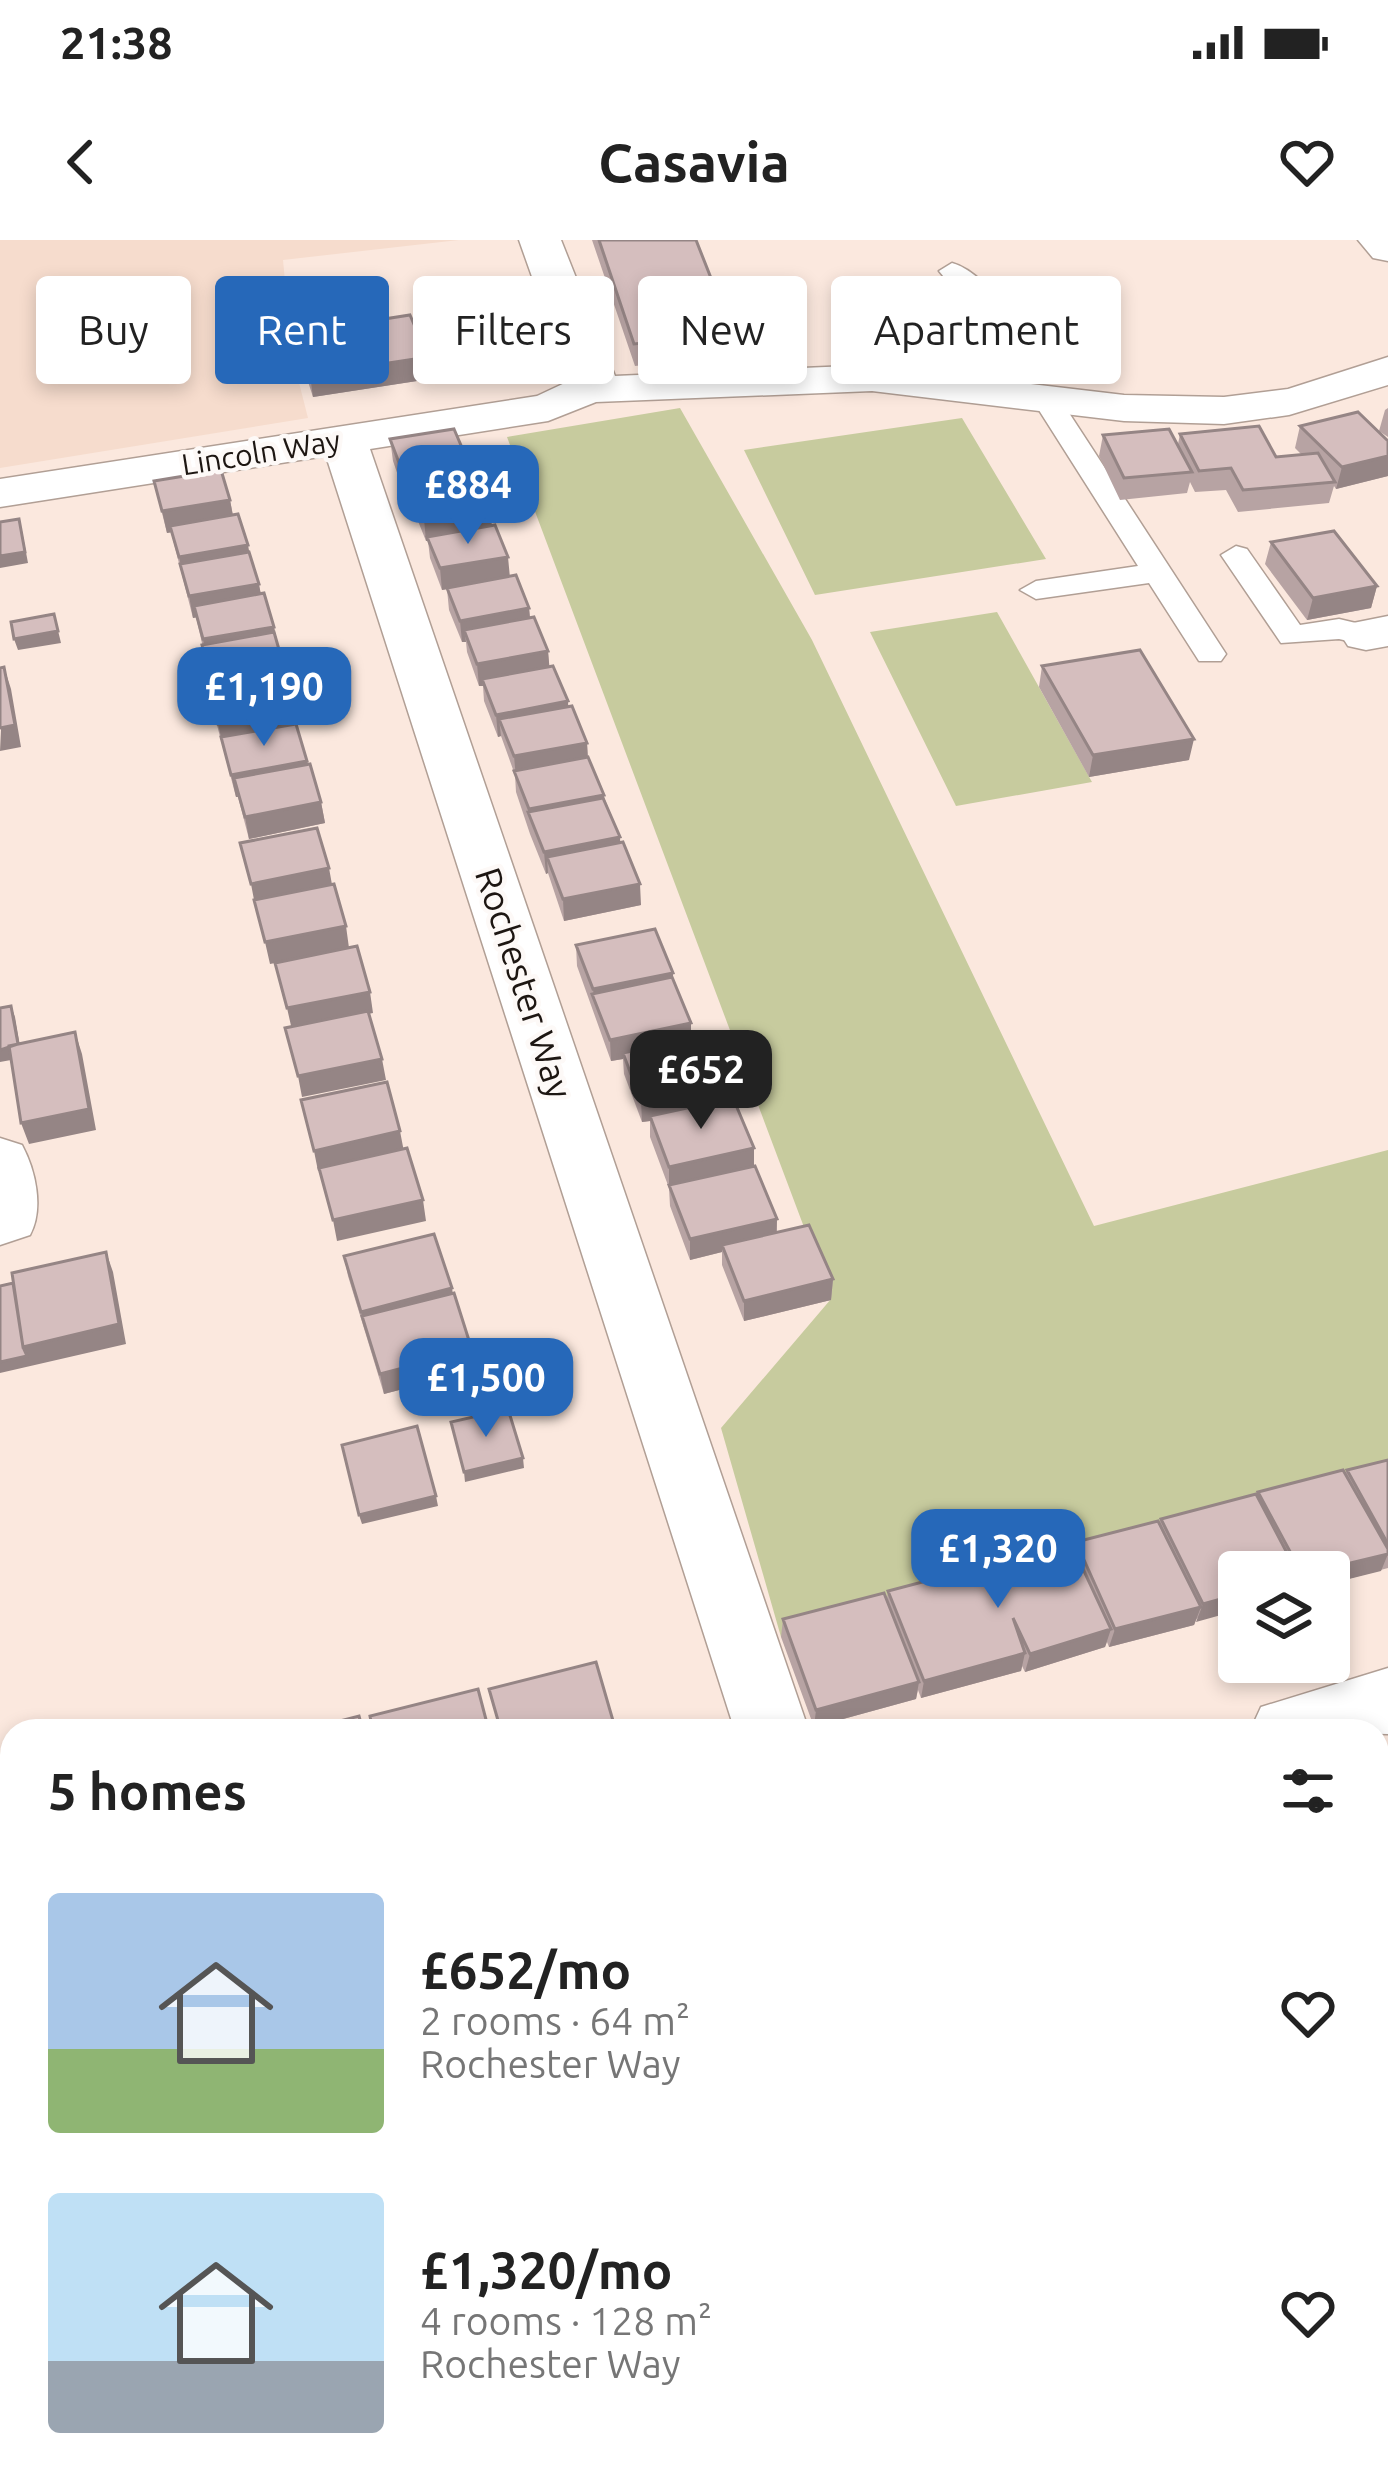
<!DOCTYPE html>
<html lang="en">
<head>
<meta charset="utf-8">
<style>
	:root { --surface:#fff; --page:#f6f6f6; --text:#222; --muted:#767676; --accent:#2668b9 }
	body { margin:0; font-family:Ubuntu,sans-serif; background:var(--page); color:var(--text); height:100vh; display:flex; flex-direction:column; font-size:45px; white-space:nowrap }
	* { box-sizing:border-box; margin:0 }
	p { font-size:39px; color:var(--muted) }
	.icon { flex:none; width:66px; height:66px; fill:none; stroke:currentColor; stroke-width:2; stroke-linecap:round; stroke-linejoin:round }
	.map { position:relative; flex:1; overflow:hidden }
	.details { position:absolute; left:0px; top:1479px; width:1389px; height:771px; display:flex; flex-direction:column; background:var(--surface); border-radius:36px 36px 0 0; box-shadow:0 6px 18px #0003 }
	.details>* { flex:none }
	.guide { position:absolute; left:36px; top:36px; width:1317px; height:108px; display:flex; gap:24px }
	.fabs { position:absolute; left:1218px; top:1311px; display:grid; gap:24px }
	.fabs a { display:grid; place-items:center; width:132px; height:132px; border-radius:12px; background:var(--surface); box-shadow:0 6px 18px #0003; font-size:60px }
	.price { position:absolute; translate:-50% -102px; padding:0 27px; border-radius:24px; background:var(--accent); color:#fff; font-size:39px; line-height:78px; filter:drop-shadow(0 3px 6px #0008) }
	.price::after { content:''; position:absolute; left:50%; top:72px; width:36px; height:27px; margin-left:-18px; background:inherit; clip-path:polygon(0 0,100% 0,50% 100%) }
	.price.selected { background:#222; color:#fff }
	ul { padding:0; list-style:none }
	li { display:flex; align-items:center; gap:36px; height:300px; padding:0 48px }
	li span { display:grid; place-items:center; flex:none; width:336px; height:240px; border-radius:12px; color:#555 }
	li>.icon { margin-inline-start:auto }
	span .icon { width:144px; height:144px; fill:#fffc; stroke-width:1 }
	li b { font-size:51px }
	h2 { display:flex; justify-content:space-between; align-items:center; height:144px; padding:0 48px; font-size:51px }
	.tag { padding:0 42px; border-radius:12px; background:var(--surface); box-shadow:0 6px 18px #0003; font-size:42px; line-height:108px }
	.tag.selected { background:var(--accent); color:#fff }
	.status { display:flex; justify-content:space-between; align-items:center; height:84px; padding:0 60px; background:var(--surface); direction:ltr }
	.status svg { height:33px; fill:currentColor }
	header { display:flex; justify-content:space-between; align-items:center; height:156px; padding:0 48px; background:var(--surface); font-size:54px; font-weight:600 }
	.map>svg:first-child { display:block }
	.built { fill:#f6dccd }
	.green { fill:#c7cb9e }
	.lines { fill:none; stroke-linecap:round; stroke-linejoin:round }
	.service-casing { stroke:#b19f95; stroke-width:3 }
	.minor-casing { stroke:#b19f95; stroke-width:3 }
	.service { fill:#fff; fill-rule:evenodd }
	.minor { fill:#fff; fill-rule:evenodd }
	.wall { fill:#b7a3a3 }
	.shaded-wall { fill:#958585 }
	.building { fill:#d5bebe; stroke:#958585; stroke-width:3 }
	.labels { text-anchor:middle; stroke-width:9; stroke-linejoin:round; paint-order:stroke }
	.far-street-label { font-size:30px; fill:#1d1612; stroke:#fdf9f7 }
	.street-label { font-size:36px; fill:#1d1612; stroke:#fdf9f7 }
</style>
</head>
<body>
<div class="status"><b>21:38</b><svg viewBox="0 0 49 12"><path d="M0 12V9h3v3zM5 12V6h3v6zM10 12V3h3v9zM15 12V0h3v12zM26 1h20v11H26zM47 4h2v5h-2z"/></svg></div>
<header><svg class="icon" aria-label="back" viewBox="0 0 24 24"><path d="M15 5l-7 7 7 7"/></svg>Casavia<svg class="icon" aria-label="heart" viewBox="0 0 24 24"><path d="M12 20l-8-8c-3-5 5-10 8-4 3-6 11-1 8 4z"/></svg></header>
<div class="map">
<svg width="1388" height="2248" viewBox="0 0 1388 2248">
	<rect width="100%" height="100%" fill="#fbe8de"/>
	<path class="built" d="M0 0H459L283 20 292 115 308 178 0 228Z"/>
	<path class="green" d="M680 168 812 400 1094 986 1388 910V1236L781 1397 721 1188 831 1059 507 197Z
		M962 178 1046 319 815 355 744 210Z
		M997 372 1092 542 956 566 870 392Z
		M1388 1754V2248H0V2172L12 2168V2238H1377V1758Z"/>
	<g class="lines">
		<g class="service-casing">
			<path id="service" d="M952 23C993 34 1044 117 1022 159L1012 161 998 153 995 99 939 31Z
				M1044 147 1058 156 1226 414 1221 421H1199L1149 343 1036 359 1020 350 1036 341 1138 326 1030 156Z
				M1236 306 1247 309 1300 385 1339 379 1377 388 1382 395 1366 405 1339 399 1281 403 1221 315Z"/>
		</g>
		<g class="minor-casing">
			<path id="minor" d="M519 0H561L615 136 872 125 1124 155 1224 157 1288 149 1388 117V145L1289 175 1224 184 1124 181 872 151 596 162 548 181 370 209 809 1491H735L326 216 0 267V239L537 156 569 141Z
				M1358 0H1388V21L1373 18Z
				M1388 376V406L1366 410 1348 406 1341 395 1348 384Z
				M0 898 22 905C36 931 44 969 30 995L0 1005Z
				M1388 1428V1494L1250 1491 1261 1467Z
				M12 1811V1893L0 1896V1814Z"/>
		</g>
		<use href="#service" class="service"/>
		<use href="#minor" class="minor"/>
	</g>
	<path class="wall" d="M592 0H696L733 94V115L635 126Z
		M472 69 523 100 525 122 495 126V131L451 137 441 105 439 83 473 79Z
		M295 93 428 117 430 139 313 157 299 114Z
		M1388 168V197L1379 191 1385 170Z
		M1300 186 1388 201V236L1336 249 1334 246 1329 263 1238 272 1226 250 1195 252 1190 242 1187 253 1120 260 1099 216 1103 195 1178 204 1180 194 1276 217 1302 215 1295 208Z
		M390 199 466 217 468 239 403 250 393 221Z
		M154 241 230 260 233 275 249 312 261 354 274 387 295 484 321 562 325 583 249 599 238 557H236L213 470 212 447 196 377 193 378 171 292 167 293Z
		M412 249 490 268 492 286 509 337 529 368 530 378 548 411 549 427 587 503 588 517 620 597V603L641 665 564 681 548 633 546 634 530 594 516 552 515 535 501 496 498 497 484 461 483 446H479L467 412 466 402H462L449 370 447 349 442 350 430 318 428 301H426L414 271Z
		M1271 302 1377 346 1371 368 1307 380 1265 324Z
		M1042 426 1189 520 1089 537 1039 447Z
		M576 705 673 733V740L691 783V798L724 843V860L754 908V926L777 979V992L833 1039 831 1060 744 1081 722 1025V1012L690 1020 670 966 669 948 650 897V881L642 882 624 834 623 819 611 821 577 726Z
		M344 1016 453 1054 472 1110 475 1130 384 1154 348 1036Z
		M1388 1220V1328L1329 1344V1332H1239L1196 1380 1194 1385 1109 1407 1107 1402 1105 1407 1025 1432 1022 1426 1021 1431 921 1458 918 1450 916 1459 814 1487 781 1397 783 1379 887 1359 888 1351 1074 1309 1076 1302 1159 1284 1161 1279 1256 1255 1258 1252 1345 1234 1347 1230Z
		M1388 1605V1754L1377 1758V1610Z"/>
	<path class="shaded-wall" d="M523 100 525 122 495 126V131L451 137 449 115 491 105Z
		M428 117 430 139 313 157 310 135Z
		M1388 216V236L1336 249 1342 227Z
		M466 217 468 239 403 250 401 228Z
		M230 260 234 282 167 293 162 271Z
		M490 268 492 290 426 301 424 279Z
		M22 291 28 323 0 328V316Z
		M248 305 252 327 184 339 179 317Z
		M508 317 510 338 442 350 440 328Z
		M259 344 263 366 193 378 189 356Z
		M1377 346 1371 368 1307 380 1313 358Z
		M529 368 531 390H464L466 402H462L460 381Z
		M54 374 61 403 18 410 14 399Z
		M274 387 278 409 207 421 203 399Z
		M548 411 550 433 482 439 483 446H479L477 424Z
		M4 427 11 449 21 507 0 511Z
		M284 427 288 449 216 462 211 440Z
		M568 461 569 483 499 479 501 496 498 497 496 475Z
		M292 470 296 492 223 506 218 484Z
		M1194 499 1189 520 1089 537 1093 515Z
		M587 503 588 524 516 538 514 516Z
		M307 521 311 543 234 538 238 557H236L231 535Z
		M604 555 605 576 529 573V569Z
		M321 562 325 583 249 599 245 577Z
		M620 597 621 618 547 617 548 633 546 634 544 612Z
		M329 628 333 650 255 665 251 644Z
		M640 644 641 665 564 681 563 659Z
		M346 686 349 708 270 724 265 702Z
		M673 733V754L594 758 593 749Z
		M370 752 373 773 292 790 287 768Z
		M11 766 15 777 22 818 0 822V810Z
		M691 783V804L623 813V819L611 821 610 800Z
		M75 792 82 814 96 890 29 904 21 883Z
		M382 819 386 840 302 857 298 836Z
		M724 843V864L650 876V881L642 882 641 861Z
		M400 891 404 912 318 931 314 911Z
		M754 908V929L669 948V927Z
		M423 960 426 981 337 1001 333 980Z
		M777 979 776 1000 722 1005V1012L690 1020V999Z
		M106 1012 113 1032 126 1104 0 1133V1122L23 1107Z
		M833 1039 831 1060 744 1081V1061Z
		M452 1048 455 1068 362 1076 365 1092 361 1072Z
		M472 1110 475 1130 384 1154 380 1134Z
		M523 1218 524 1228 465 1242 464 1232Z
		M436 1256 438 1266 362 1284 359 1275Z
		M1388 1314 1381 1331 1329 1344V1332H1313Z
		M1239 1354V1370L1196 1382 1203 1364Z
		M1201 1367 1194 1385 1109 1407 1115 1389Z
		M1111 1389 1105 1407 1025 1432 1030 1414Z
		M1025 1413 1021 1431 921 1458 924 1441Z
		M919 1442 916 1459 814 1487 816 1470Z
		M12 1672V1690L0 1693V1675Z
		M1388 1744V1754L1377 1758V1748Z
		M0 2001 3 2004 12 2059V2121L0 2044Z
		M12 2154V2168L0 2172V2159Z"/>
	<path class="building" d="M599 0H696L733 94 634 104Z
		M510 65 523 100 491 105 493 110 449 115 439 83 475 78 472 69Z
		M410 75 428 117 310 135 295 93Z
		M1358 172 1388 201V216L1342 227 1300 186Z
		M1259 186 1276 217 1318 213 1335 242 1243 250 1231 228 1199 231 1180 194Z
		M454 189 466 217 401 228 390 199Z
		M1169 189 1192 232 1124 238 1103 195Z
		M221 230 230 260 162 271 154 241Z
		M478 238 490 268 424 279 412 249Z
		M238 274 248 305 179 317 170 286Z
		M19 279 25 312 0 316V282Z
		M495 285 508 317 440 328 427 297Z
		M1334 291 1377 346 1313 358 1271 302Z
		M249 312 259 344 189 356 180 324Z
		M516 335 529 368 460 381 447 348Z
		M264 353 274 387 203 399 194 366Z
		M54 374 58 391 14 399 11 382Z
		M534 377 548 411 477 424 464 390Z
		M274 392 284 427 211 440 202 405Z
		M1140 410 1194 499 1093 515 1042 426Z
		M553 426 568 461 496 475 482 439Z
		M4 427 15 485 0 488V428Z
		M282 435 292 470 218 484 209 448Z
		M572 466 587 503 514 516 499 479Z
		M296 484 307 521 231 535 221 497Z
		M588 517 604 555 529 569 514 531Z
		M310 524 321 562 245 577 234 538Z
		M603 558 620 597 544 612 528 572Z
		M317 588 329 628 251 644 240 603Z
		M623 602 640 644 563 659 547 617Z
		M334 644 346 686 265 702 254 660Z
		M655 689 673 733 593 749 576 705Z
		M357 706 370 752 287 768 275 723Z
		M672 737 691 783 610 800 592 754Z
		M11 766 18 804 0 810V768Z
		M368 771 382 819 298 836 285 788Z
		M75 792 89 869 21 883 9 806Z
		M704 795 724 843 641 861 623 813Z
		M387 842 400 891 314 911 301 860Z
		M733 858 754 908 669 927 650 876Z
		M407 908 423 960 333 980 319 928Z
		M755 926 777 979 690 999 669 945Z
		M809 985 833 1039 744 1061 722 1005Z
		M434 994 452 1048 361 1072 344 1016Z
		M106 1012 119 1084 23 1107 12 1033Z
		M13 1043 23 1107 27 1116 0 1122V1046Z
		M454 1053 472 1110 380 1134 362 1076Z
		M508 1169 523 1218 464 1232 451 1182Z
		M417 1186 436 1256 359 1275 342 1205Z
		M1388 1220V1304L1347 1230Z
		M1343 1230 1388 1309V1314L1313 1332H1301L1258 1252Z
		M1256 1254 1297 1332H1239V1354L1203 1364 1161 1279Z
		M1158 1281 1201 1367 1115 1389 1076 1302Z
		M1071 1303 1111 1389 1030 1414 1013 1378 1025 1413 924 1441 888 1351Z
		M884 1353 919 1442 816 1470 783 1379Z
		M596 1422 616 1491H501L489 1449Z
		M478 1449 489 1491H373L370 1476Z
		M359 1476 363 1491H301Z
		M12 1566V1672L0 1675V1569Z
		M1388 1605V1625L1378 1608Z
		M1377 1635 1388 1655V1744L1377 1748Z
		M0 2044 12 2121V2154L0 2159Z"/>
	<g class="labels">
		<g class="far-street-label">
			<text transform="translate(261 213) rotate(-9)" y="10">Lincoln Way</text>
		</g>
		<g class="street-label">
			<text transform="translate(524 743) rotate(72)" y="13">Rochester Way</text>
		</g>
	</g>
</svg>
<div class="fabs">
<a><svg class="icon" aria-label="layers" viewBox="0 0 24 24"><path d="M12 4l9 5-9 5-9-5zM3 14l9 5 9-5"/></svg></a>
</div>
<b class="price" style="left:468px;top:307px">£884</b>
<b class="price" style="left:264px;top:509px">£1,190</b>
<b class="price selected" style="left:701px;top:892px">£652</b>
<b class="price" style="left:486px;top:1200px">£1,500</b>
<b class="price" style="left:998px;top:1371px">£1,320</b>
<div class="guide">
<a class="tag">Buy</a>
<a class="tag selected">Rent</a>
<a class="tag">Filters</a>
<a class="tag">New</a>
<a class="tag">Apartment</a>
</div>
<section class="details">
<h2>5 homes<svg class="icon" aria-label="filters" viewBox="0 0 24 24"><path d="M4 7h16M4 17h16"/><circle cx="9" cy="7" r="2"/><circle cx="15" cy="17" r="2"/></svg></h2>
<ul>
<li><span style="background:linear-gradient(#a9c7e8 65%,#8fb573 0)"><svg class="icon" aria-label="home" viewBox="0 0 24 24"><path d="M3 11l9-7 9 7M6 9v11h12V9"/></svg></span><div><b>£652/mo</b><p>2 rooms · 64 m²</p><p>Rochester Way</p></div><svg class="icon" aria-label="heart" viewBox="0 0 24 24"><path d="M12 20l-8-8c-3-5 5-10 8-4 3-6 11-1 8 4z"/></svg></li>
<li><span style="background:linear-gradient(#bfe0f5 70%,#9aa5b1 0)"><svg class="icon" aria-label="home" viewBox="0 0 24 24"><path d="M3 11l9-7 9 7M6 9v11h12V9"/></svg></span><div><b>£1,320/mo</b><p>4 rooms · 128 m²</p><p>Rochester Way</p></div><svg class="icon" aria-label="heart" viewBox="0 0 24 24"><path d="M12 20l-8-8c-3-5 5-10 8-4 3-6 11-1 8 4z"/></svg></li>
</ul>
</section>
</div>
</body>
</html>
